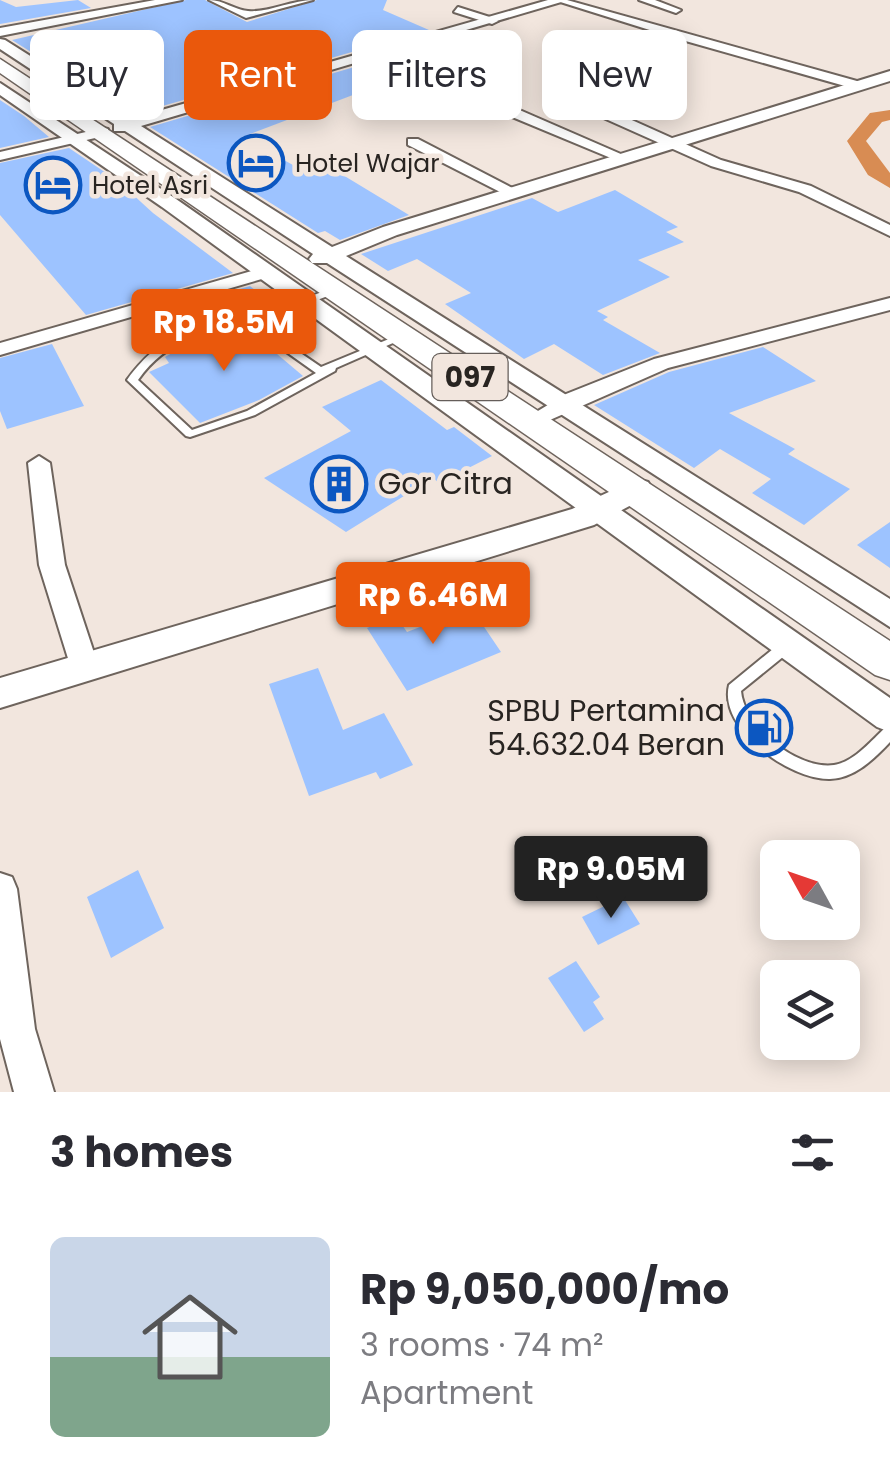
<!DOCTYPE html>
<html lang="en">
<head>
<meta charset="utf-8">
<style>
	:root { --surface:#fff; --page:#f2f2f3; --text:#2b2b33; --muted:#7c7c81; --accent:#ea580c }
	body { margin:0; font-family:Poppins,sans-serif; background:var(--page); color:var(--text); height:100vh; display:flex; flex-direction:column; font-size:38px; white-space:nowrap }
	* { box-sizing:border-box; margin:0 }
	p { font-size:32px; color:var(--muted) }
	.icon { flex:none; width:55px; height:55px; fill:none; stroke:currentColor; stroke-width:2; stroke-linecap:round; stroke-linejoin:round }
	.map { position:relative; height:1092px; overflow:hidden }
	.panel { display:flex; flex-direction:column; background:var(--surface); flex:1 }
	.panel>* { flex:none }
	.hud { position:absolute; left:30px; top:30px; width:830px; height:90px; display:flex; gap:20px }
	.needle { width:65px; rotate:310deg }
	.buttons { position:absolute; left:760px; top:840px; display:grid; gap:20px }
	.buttons a { display:grid; place-items:center; width:100px; height:100px; border-radius:15px; background:var(--surface); box-shadow:0 5px 25px #0003; font-size:50px }
	.price { position:absolute; translate:-50% -85px; padding:0 22px; border-radius:10px; background:var(--accent); color:#fff; font-size:32px; line-height:65px; filter:drop-shadow(0 2px 5px #0008) }
	.price::after { content:''; position:absolute; left:50%; top:60px; width:30px; height:22px; margin-left:-15px; background:inherit; clip-path:polygon(0 0,100% 0,50% 100%) }
	.price.selected { background:#222; color:#fff }
	ul { padding:0; list-style:none }
	li { display:flex; align-items:center; gap:30px; height:250px; padding:0 50px }
	li span { display:grid; place-items:center; flex:none; width:280px; height:200px; border-radius:15px; color:#555 }
	li>.icon { margin-inline-start:auto }
	span .icon { width:120px; height:120px; fill:#fffc; stroke-width:1 }
	li b { font-size:42px }
	h2 { display:flex; justify-content:space-between; align-items:center; height:120px; padding:0 50px; font-size:42px }
	.chip { padding:0 35px; border-radius:15px; background:var(--surface); box-shadow:0 5px 25px #0003; font-size:35px; line-height:90px }
	.chip.selected { background:var(--accent); color:#fff }
	.map>svg:first-child { display:block }
	.lines { fill:none; stroke-linecap:round; stroke-linejoin:round }
	.canal { fill:#d88c53; fill-rule:evenodd }
	.building { fill:#9dc3ff }
	.service-casing { stroke:#6e645d; stroke-width:4 }
	.minor-casing { stroke:#6e645d; stroke-width:4 }
	.tertiary-casing { stroke:#6e645d; stroke-width:4 }
	.secondary-casing { stroke:#6e645d; stroke-width:4 }
	.primary-casing { stroke:#6e645d; stroke-width:3 }
	.service { fill:#fff; fill-rule:evenodd }
	.minor { fill:#fff; fill-rule:evenodd }
	.tertiary { fill:#fff; fill-rule:evenodd }
	.secondary { fill:#fff; fill-rule:evenodd }
	.primary { fill:#fff; fill-rule:evenodd }
	.labels { text-anchor:middle; stroke-width:9; stroke-linejoin:round; paint-order:stroke }
	.far-poi-label { font-size:25px; fill:#282421; stroke:#f2e6de; text-anchor:start }
	.shield { fill:#f2e6de; stroke:#655e5a; stroke-width:2.5 }
	.shield-label { font-size:28px; font-weight:bold; fill:#282421 }
	.poi-label { font-size:30px; fill:#282421; stroke:#f2e6de; text-anchor:start }
</style>
</head>
<body>
<div class="map">
<svg width="890" height="1092" viewBox="0 0 890 1092">
	<rect width="100%" height="100%" fill="#f2e6de"/>
	<g class="lines">
		<path class="canal" d="M890 110V120L882 122 866 141 890 173V188L868 175 847 141 870 113Z"/>
	</g>
	<path class="building" d="M0 0 16 7 78 0 91 8 0 24Z
		M186 0H205L247 22 317 0H387L383 10 429 30 131 115 12 40Z
		M402 53 432 65 242 137 302 170 323 163 409 215 340 240 325 231 318 233 150 127Z
		M0 100 24 116 49 137 0 148Z
		M69 148 118 181 153 213 233 273 86 315 0 215V163Z
		M615 190 678 227 666 232 684 242 638 260 670 277 597 311 608 317 603 320 660 353 603 375 554 344 524 359 445 304 471 293 417 259 388 271 361 254 532 198 558 212Z
		M250 286 274 306 252 317 181 331 156 344 140 318Z
		M250 331 303 376 259 400 200 423 149 372 169 363 165 357 190 343Z
		M52 344 84 406 7 429 0 411V358Z
		M763 347 816 381 729 413 795 449 788 454 850 489 804 525 752 493 771 479 720 449 694 468 594 405 669 372Z
		M381 380 447 430 454 427 492 456 439 483 433 478 346 532 264 478 351 431 322 407Z
		M890 522V568L857 545Z
		M459 612 461 616 474 612 501 652 407 691 367 628 396 616 407 632Z
		M318 668 343 730 384 713 413 765 380 779 376 772 309 796 269 684Z
		M138 870 164 928 111 958 87 897Z
		M623 897 640 924 598 945 582 917Z
		M576 961 600 997 593 1002 604 1019 584 1032 548 978Z"/>
	<g class="lines">
		<g class="service-casing">
			<path id="service" d="M335 287 338 288V292L263 321 261 326 321 367 401 334H407L409 336 336 368 335 371 255 415 190 437 186 436 127 380C164 329 195 329 254 320L256 317ZM251 327 316 373 247 411 192 430 138 380C168 338 204 332 251 327Z
				M789 639 794 640 796 644 794 648 741 691C744 727 797 770 834 765 854 762 871 741 885 728L890 726V742C874 759 855 778 830 779 790 780 718 729 729 685L784 640Z"/>
		</g>
		<g class="minor-casing">
			<path id="minor" d="M209 0C224 0 234 10 248 11 268 13 292 0 313 0L246 18Z
				M554 0H567L864 83 865 86 859 90 668 36 588 67 606 77 596 86 619 97 605 108 721 160 811 186 890 225V236L799 192 711 166 590 112V106L602 98 581 90V84L591 78 573 70V64L656 32Z
				M639 0H655L681 10 676 13Z
				M458 7 496 19 498 21 492 24 454 12Z
				M403 43H411L466 67 456 70 403 49Z
				M505 108H515L630 158 618 161 505 114Z
				M103 128 108 129V135L0 160V152Z
				M408 139H418L520 192 506 195 408 145Z
				M266 267 272 268V276L0 355V343Z
				M890 298V310L668 368 534 427 523 420 566 394 654 359Z
				M39 456 50 463 65 565 99 668 95 676 85 679 75 676 71 668 39 565 28 463Z
				M0 873 12 877 17 889 35 1029 54 1092H14L0 1039Z"/>
		</g>
		<g class="tertiary-casing">
			<path id="tertiary" d="M155 0H182L0 36V28Z
				M548 0H568L141 126 332 247 383 227 890 71V81L397 235 346 256 890 599V627L327 263H312L309 259 313 254 125 131H114V124L0 49V39L5 40 130 119Z
				M0 83 176 199 890 698V732L877 727 162 207 0 95Z"/>
		</g>
		<g class="secondary-casing">
			<path id="secondary" d="M637 479 648 482 652 489 648 496 594 525 0 708V678L572 509Z"/>
		</g>
		<g class="primary-casing">
			<path id="primary" d="M0 59 890 641V680L875 675 0 73Z"/>
		</g>
		<use href="#service" class="service"/>
		<use href="#minor" class="minor"/>
		<use href="#tertiary" class="tertiary"/>
		<use href="#secondary" class="secondary"/>
		<use href="#primary" class="primary"/>
	</g>
	<defs>
		<g id="hotel-ring" transform="scale(2.875)"><circle r="9.5" fill="#f2e6de" stroke="#0c57c1" stroke-width="1.5"/><path d="M-6-4.5h1.5V1H6V5H4.5V3h-9V5H-6ZM-4 0a1.8 1.8 0 1 1 3.6 0ZM.5 0V-2.5h3Q6-2.5 6 0Z" fill="#0c57c1"/></g>
		<g id="building-ring" transform="scale(2.875)"><circle r="9.5" fill="#f2e6de" stroke="#0c57c1" stroke-width="1.5"/><path d="M-4-6H4V6H1V3H-1V6H-4ZM-2.5-4.3h1.7v1.8h-1.7ZM.8-4.3h1.7v1.8H.8ZM-2.5-1h1.7V.8h-1.7ZM.8-1h1.7V.8H.8Z" fill="#0c57c1"/></g>
		<g id="fuel-ring" transform="scale(2.875)"><circle r="9.5" fill="#f2e6de" stroke="#0c57c1" stroke-width="1.5"/><path d="M-5.5-6h7V0h2V4h1.3V-2.5L3-4.5l.8-.8L6-3V5H2.5V1h-1V6h-7ZM-4.2-4.7v3.2H.2V-4.7Z" fill="#0c57c1"/></g>
	</defs>
	<g fill-rule="evenodd">
		<use href="#hotel-ring" x="256" y="163"/>
		<use href="#hotel-ring" x="53" y="185"/>
		<use href="#building-ring" x="339" y="484"/>
		<use href="#fuel-ring" x="764" y="728"/>
	</g>
	<g class="labels">
		<g class="far-poi-label">
			<text x="295" y="172">Hotel Wajar</text>
			<text x="92" y="194">Hotel Asri</text>
		</g>
		<rect class="shield" x="432.5" y="354" width="75" height="46" rx="8"/>
		<g class="shield-label">
			<text x="470" y="387">097</text>
		</g>
		<g class="poi-label">
			<text x="378" y="494">Gor Citra</text>
			<text x="725" y="721" text-anchor="end">SPBU Pertamina<tspan x="725" dy="34">54.632.04 Beran</tspan></text>
		</g>
	</g>
</svg>
<div class="buttons">
<a><svg class="needle" viewBox="-14 -14 28 28"><path d="M0-13l5 13h-10z" fill="#e53935"/><path d="M0 13l5-13h-10z" fill="#7c7c81"/></svg></a>
<a><svg class="icon" aria-label="layers" viewBox="0 0 24 24"><path d="M12 4l9 5-9 5-9-5zM3 14l9 5 9-5"/></svg></a>
</div>
<b class="price" style="left:224px;top:374px">Rp 18.5M</b>
<b class="price" style="left:433px;top:647px">Rp 6.46M</b>
<b class="price selected" style="left:611px;top:921px">Rp 9.05M</b>
<div class="hud">
<a class="chip">Buy</a>
<a class="chip selected">Rent</a>
<a class="chip">Filters</a>
<a class="chip">New</a>
</div>
</div>
<section class="panel">
<h2>3 homes<svg class="icon" aria-label="filters" viewBox="0 0 24 24"><path d="M4 7h16M4 17h16"/><circle cx="9" cy="7" r="2"/><circle cx="15" cy="17" r="2"/></svg></h2>
<ul>
<li><span style="background:linear-gradient(#c9d6e8 60%,#7fa58c 0)"><svg class="icon" aria-label="home" viewBox="0 0 24 24"><path d="M3 11l9-7 9 7M6 9v11h12V9"/></svg></span><div><b>Rp 9,050,000/mo</b><p>3 rooms · 74 m²</p><p>Apartment</p></div></li>
</ul>
</section>
</body>
</html>
